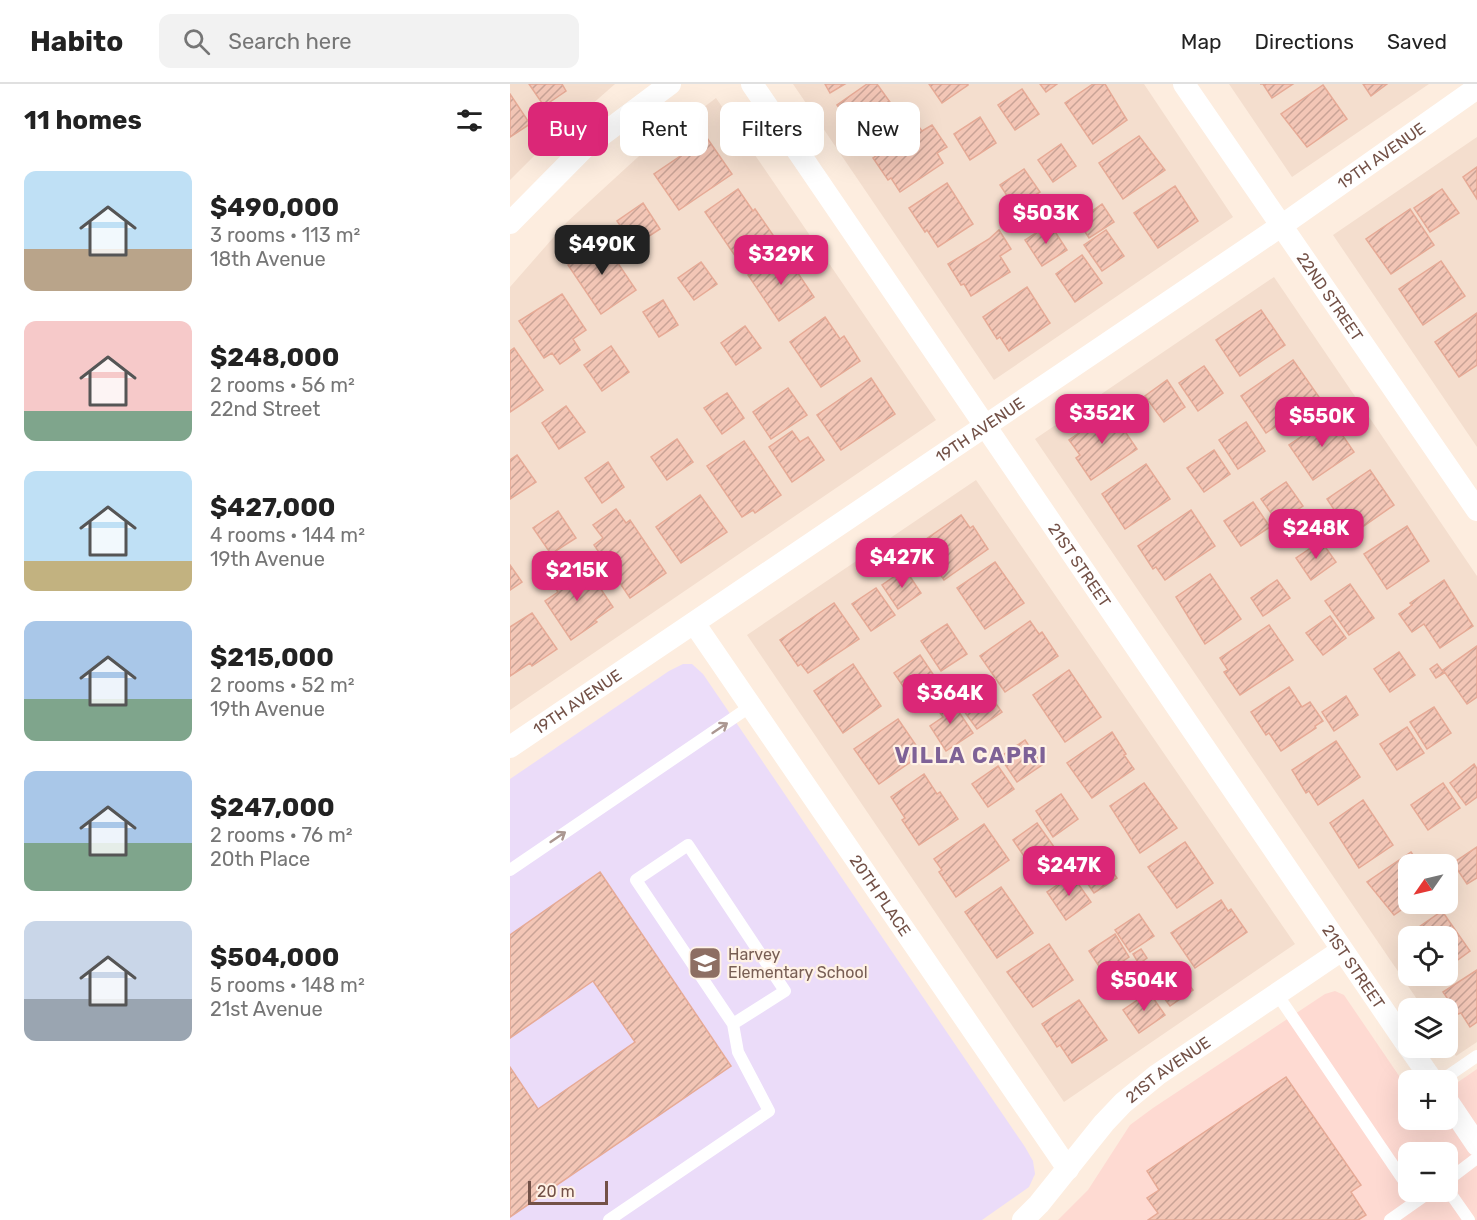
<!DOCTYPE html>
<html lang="en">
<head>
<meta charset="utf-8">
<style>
	:root { --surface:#fff; --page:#f2f2f2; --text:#222; --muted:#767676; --line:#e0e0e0; --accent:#db2777 }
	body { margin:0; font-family:Rubik,sans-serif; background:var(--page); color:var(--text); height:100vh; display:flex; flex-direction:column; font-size:22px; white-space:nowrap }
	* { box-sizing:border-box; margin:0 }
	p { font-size:20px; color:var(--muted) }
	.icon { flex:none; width:33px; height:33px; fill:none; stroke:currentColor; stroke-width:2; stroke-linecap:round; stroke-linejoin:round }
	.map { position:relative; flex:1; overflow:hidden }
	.sheet { display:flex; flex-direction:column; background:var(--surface); width:510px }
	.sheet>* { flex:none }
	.guide { position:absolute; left:18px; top:18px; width:570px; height:54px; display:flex; gap:12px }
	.needle { width:39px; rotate:236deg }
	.fabs { position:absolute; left:888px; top:770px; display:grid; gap:12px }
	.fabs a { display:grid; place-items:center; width:60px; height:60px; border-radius:12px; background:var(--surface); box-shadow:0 6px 24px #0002; font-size:30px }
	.scale { position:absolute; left:18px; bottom:15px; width:80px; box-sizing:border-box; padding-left:6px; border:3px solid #735147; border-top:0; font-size:16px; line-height:21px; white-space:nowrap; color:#735147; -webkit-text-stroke:4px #fff2e6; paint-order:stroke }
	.price { position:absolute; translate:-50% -51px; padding:0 14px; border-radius:12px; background:var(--accent); color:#fff; font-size:20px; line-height:39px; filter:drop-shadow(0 2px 3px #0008) }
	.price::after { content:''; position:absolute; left:50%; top:36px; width:18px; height:14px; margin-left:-9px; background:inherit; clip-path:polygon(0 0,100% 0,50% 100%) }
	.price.selected { background:#222; color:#fff }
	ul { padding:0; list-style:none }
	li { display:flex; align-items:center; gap:18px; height:150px; padding:0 24px }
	li span { display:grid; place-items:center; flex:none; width:168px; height:120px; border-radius:12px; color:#555 }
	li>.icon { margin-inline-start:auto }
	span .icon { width:72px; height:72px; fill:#fffc; stroke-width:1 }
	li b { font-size:26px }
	h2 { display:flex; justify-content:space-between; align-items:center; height:72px; padding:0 24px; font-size:26px }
	.tag { padding:0 21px; border-radius:12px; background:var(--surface); box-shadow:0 6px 24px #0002; font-size:21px; line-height:54px }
	.tag.selected { background:var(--accent); color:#fff }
	header { display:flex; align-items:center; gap:36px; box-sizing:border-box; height:84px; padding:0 30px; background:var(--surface); border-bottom:2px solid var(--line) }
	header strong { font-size:28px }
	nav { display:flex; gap:33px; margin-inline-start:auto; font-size:21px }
	.search { width:420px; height:54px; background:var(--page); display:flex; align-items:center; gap:15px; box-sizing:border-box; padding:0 21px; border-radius:12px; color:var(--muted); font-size:22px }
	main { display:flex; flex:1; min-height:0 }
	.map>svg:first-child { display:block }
	.residential { fill:#f4dece; fill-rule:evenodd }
	.commercial { fill:#fedad2; fill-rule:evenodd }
	.education { fill:#ebdcf9 }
	.building { fill:url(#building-hatch); stroke:#e6aa96; stroke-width:1.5 }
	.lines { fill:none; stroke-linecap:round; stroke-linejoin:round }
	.service { stroke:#fff; stroke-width:12 }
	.minor { stroke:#fff; stroke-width:22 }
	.oneway { stroke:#ab9791 }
	.labels { text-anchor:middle; stroke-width:4.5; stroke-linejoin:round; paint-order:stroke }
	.street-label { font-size:16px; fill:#735147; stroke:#fff2e6 }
	.education-label { font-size:16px; fill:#785e54; stroke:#fff2e6; text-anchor:start }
	.district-label { font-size:22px; font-weight:bold; letter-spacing:1.5px; fill:#7e6297; stroke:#fff2e6 }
</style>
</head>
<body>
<header>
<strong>Habito</strong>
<div class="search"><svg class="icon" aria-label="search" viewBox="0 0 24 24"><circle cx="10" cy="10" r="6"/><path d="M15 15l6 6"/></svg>Search here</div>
<nav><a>Map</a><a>Directions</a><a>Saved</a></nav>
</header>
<main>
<section class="sheet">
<h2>11 homes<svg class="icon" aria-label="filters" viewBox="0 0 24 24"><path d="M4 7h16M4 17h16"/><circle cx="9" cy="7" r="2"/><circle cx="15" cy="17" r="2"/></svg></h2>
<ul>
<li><span style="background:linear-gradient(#bfe0f5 65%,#b9a48a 0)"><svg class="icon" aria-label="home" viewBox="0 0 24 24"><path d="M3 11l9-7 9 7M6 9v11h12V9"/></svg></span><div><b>$490,000</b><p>3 rooms · 113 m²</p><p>18th Avenue</p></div></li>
<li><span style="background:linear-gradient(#f6c9c9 75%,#7fa58c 0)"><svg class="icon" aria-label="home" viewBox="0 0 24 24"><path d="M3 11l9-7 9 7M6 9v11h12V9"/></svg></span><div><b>$248,000</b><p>2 rooms · 56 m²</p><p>22nd Street</p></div></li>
<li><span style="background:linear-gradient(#bfe0f5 75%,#c2b280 0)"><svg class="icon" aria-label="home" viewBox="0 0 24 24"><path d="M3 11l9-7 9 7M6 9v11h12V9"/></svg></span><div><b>$427,000</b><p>4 rooms · 144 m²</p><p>19th Avenue</p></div></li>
<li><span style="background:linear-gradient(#a9c7e8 65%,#7fa58c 0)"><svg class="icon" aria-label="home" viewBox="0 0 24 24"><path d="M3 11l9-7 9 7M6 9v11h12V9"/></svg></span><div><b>$215,000</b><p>2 rooms · 52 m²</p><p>19th Avenue</p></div></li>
<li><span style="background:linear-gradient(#a9c7e8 60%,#7fa58c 0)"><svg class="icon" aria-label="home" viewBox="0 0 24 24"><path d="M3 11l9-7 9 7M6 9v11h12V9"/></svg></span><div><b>$247,000</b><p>2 rooms · 76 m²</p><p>20th Place</p></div></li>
<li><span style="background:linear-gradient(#c9d6e8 65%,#9aa5b1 0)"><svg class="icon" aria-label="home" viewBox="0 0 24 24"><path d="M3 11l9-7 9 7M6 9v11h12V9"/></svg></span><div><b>$504,000</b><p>5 rooms · 148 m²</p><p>21st Avenue</p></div></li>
</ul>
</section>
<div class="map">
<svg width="967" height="1136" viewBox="0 0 967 1136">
	<defs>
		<pattern id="building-hatch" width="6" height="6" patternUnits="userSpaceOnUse" patternTransform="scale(1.5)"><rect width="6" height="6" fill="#f3c6b6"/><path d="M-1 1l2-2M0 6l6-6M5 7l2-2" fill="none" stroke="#c9a396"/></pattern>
	</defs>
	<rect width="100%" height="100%" fill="#fdeddf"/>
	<path class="residential" d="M0 0H105L30 66 0 96Z
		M283 0H634L723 133 484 296Z
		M719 0H919L782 93Z
		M206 14 426 336 0 626V203L57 138 128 73Z
		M967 53V363L823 151Z
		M764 193 967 492V958L946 972 938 960V924H913L525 355ZM898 780H938V819H898ZM898 852H938V891H898Z
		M466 396 785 860 554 1018 237 551Z"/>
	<path class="commercial" d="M825 907 834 911 898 1005V1035H938V1005L967 985V1136H548L578 1106 620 1041 643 1024 815 910ZM898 1068H938V1107H898Z"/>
	<path class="education" d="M173 580H182L193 590 515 1063 523 1077 525 1090 519 1103 472 1136H0V695L159 587Z"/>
	<path class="building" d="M19 0H52L56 7 34 22Z
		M315 0H335L320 9Z
		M357 0H367L390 32 356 56 339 33 337 35 327 21Z
		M419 0H458V1L432 19Z
		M530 0H547L536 8Z
		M583 0H595L617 36 583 60 555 19Z
		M750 0H783L762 14 753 0Z
		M853 0H877L861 12Z
		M813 1 837 35 797 63 771 30Z
		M512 5 529 30 505 46 488 21Z
		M0 10 20 40 0 53Z
		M470 33 486 59 460 76 444 50Z
		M422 41 437 63 427 69 433 79 390 108 381 94 378 96 363 74 409 43 412 47Z
		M629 52 655 86 613 115 589 79Z
		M197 54 222 90 169 126 144 90Z
		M551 60 566 82 543 98 528 76Z
		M967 83V115L953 93Z
		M514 85 530 108 505 124 490 101Z
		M437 99 463 140 428 163 417 146 415 148 399 124Z
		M665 102 688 137 648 164 624 129Z
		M228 105 243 127 245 125 263 151 228 176 195 128Z
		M932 105 949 129 920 148 904 124Z
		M133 119 150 145 124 162 107 137Z
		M592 120 604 138 579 154 568 137Z
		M900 125 924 161 881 190 856 155Z
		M540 140 557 166 532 182 515 156Z
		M489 146 501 165 490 172 500 188 461 212 454 200 451 201 438 180 479 155Z
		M596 146 614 172 592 187 574 161Z
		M91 154 126 206 91 230 58 181 70 173 69 170Z
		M273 167 304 213 269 237 238 191Z
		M572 171 592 199 565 218 546 190Z
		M931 177 955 212 913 241 889 205Z
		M191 178 207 200 184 216 168 194Z
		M517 203 540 239 499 267 490 253 487 255 473 233Z
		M52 210 76 246 63 255 70 266 50 280 42 269 34 274 9 237Z
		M153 216 168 241 149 253 133 228Z
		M751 226 775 261 730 292 706 256Z
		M967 229V281L949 293 925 258Z
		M315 233 330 255 334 252 350 277 311 303 280 258Z
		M235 242 251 264 226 281 211 259Z
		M101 262 119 288 92 307 74 281Z
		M4 264 33 306 0 328V267Z
		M783 276 809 313 756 349 731 312Z
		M694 282 713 309 688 327 669 299Z
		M361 294 385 330 331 366 307 331Z
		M657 296 675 323 654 338 635 312Z
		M278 304 297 331 261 355 243 328Z
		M217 309 234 334 212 350 194 324Z
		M56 322 75 348 49 365 32 339Z
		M601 327 627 365 581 396 566 374 570 371 559 356Z
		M820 333 844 368 803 396 779 361Z
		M736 338 755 367 728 385 709 356Z
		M282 347 290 358 298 353 314 376 282 398 259 363Z
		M167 355 183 378 157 396 141 373Z
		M234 357 271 411 245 429 243 426 232 433 197 382Z
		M704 366 720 390 694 408 677 384Z
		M7 371 26 398 0 415V376Z
		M98 378 114 403 92 419 75 394Z
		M636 380 660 415 615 445 592 410Z
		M860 386 884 421 841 451 817 415Z
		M776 398 793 422 768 439 751 415Z
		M190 411 217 448 171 479 146 443Z
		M743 418 760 443 731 462 714 437Z
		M106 425 116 439 120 436 156 489 120 514 84 461 93 454 83 441Z
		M681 426 705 462 655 496 646 483 643 485 628 462Z
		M48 427 66 454 41 470 23 444Z
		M451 431 460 444 463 442 478 465 434 496 409 460Z
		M897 442 919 477 877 505 854 470Z
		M811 457 826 478 801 496 786 474Z
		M485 478 514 519 475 545 447 504Z
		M0 481 12 498 0 506Z
		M61 482 68 492 78 486 103 523 85 536 87 538 61 556 35 517 48 508 40 496Z
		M395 485 411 509 388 525 372 501Z
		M700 490 731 535 695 560 666 513Z
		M767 496 780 514 753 532 741 514Z
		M934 496 963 542 930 564 914 540 902 548 889 530 902 521 900 519Z
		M840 500 864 534 839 551 815 517Z
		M366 504 385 531 361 547 342 520Z
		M324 519 349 555 298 589 291 580 288 582 270 556Z
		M22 529 47 565 22 582 20 579 0 592V543Z
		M820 532 836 554 813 571 796 549Z
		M520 537 529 550 532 548 548 572 495 608 470 572Z
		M437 540 457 570 431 587 411 557Z
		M759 541 783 576 730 611 714 588 718 586 710 574Z
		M967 562V613L957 620 933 586Z
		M889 568 905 591 880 608 864 585Z
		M410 571 427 596 401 614 384 589Z
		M343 580 371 622 333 649 304 607Z
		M927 580 934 589 926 594 920 585Z
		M559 586 591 633 555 658 523 611Z
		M473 602 492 628 467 645 448 619Z
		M779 603 792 623 800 618 813 637 805 642 806 644 771 667 759 649 756 651 741 628Z
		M836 612 848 631 824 647 812 628Z
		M439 613 463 649 436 667 420 642 433 633 425 622Z
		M924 623 941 649 917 665 900 638Z
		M388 635 412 670 369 700 344 665Z
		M897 643 914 669 887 686 870 660Z
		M602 648 616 670 614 671 624 685 582 714 557 679Z
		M515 656 532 681 507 698 490 673Z
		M826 657 850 693 808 721 799 707 796 709 782 686Z
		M964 680 967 685V713L956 721 940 699Z
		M488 682 504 705 478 723 462 700Z
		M414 690 427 710 430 708 448 735 409 761 392 736 395 734 381 713Z
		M634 699 667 744 630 769 600 722Z
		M933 699 950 724 918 746 901 721Z
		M551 710 568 735 543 753 526 727Z
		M853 716 883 761 849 784 820 739Z
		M527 739 547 767 522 784 503 756Z
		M474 740 499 776 446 813 429 788 432 786 424 775Z
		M675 758 703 799 667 824 638 783Z
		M967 763V794L957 800 943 779Z
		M901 768 909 780H898V819H901L884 831 857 798Z
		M592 772 607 794 584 809 569 787Z
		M90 788 221 982 0 1133V983L28 1025 125 958 83 897 0 954V851Z
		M562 791 581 818 556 836 537 808Z
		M491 803 523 849 487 874 455 828Z
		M711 816 718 827 721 825 737 848 685 884 661 849Z
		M932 827 960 867 938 883V852H898V855L896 852Z
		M629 830 644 852 620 868 605 846Z
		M605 850 619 873 594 890 579 867Z
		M539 860 563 896 523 923 497 888Z
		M631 865 637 874 629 880 623 870Z
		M667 885 683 906 660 922 644 901Z
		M967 886V938L960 943 951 929 948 930 933 908Z
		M639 908 655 931 629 949 613 926Z
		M569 916 597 956 562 979 550 961 547 963 532 940Z
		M776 993 851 1101 841 1108 856 1131 848 1136H638L648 1129 637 1114 649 1106 637 1087Z"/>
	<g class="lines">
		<path class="service" d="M0 786 241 622
			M767 910 898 1103
			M932 996 967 972
			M938 1096 967 1074
			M938 1106 959 1136
			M99 1136 259 1027 228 968 223 940 126 796 178 761 275 907 223 940
			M880 1136 921 1107"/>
		<g class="minor">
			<path id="s1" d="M242 0 898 962"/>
			<path id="s2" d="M674 0 967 426"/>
			<path d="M0 139 73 65 160 0"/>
			<path id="s3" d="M184 539 558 1085"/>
			<path id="s4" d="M0 663 771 142 967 4"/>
			<path d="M899 963 922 996"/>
			<path d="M938 1018 967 1061"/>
			<path id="s5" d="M513 1136 529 1120 594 1039 613 1019 647 991 832 866"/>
		</g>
	</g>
	<defs><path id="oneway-shaft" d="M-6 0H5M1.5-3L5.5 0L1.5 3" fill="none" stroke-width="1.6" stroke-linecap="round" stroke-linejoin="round" transform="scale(1.5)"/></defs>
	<g class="oneway">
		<use href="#oneway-shaft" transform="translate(210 644) rotate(-34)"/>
		<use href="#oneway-shaft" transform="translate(48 753) rotate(-34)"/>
	</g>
	<defs>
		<g id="school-square" transform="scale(1.725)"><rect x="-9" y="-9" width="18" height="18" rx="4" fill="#8d6e63" stroke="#fff2e6"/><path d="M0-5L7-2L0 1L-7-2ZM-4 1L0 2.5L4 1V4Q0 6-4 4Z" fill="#fff"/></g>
	</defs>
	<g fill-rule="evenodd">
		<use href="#school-square" x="195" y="879"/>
	</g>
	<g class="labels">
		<g class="street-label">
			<text dy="6" stroke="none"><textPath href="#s4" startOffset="1053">19TH AVENUE</textPath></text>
			<text dy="6" stroke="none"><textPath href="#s2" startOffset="258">22ND STREET</textPath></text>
			<text dy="6" stroke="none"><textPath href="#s4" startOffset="567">19TH AVENUE</textPath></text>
			<text dy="6" stroke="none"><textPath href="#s1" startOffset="582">21ST STREET</textPath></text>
			<text dy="6" stroke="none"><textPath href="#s4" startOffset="81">19TH AVENUE</textPath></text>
			<text dy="6" stroke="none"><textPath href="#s3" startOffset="330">20TH PLACE</textPath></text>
			<text dy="6" stroke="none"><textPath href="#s1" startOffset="1068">21ST STREET</textPath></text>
			<text dy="6" stroke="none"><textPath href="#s5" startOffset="210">21ST AVENUE</textPath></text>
		</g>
		<g class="education-label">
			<text x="218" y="876">Harvey<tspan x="218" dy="18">Elementary School</tspan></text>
		</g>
		<g class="district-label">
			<text x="461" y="679">VILLA CAPRI</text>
		</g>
	</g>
</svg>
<div class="fabs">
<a><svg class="needle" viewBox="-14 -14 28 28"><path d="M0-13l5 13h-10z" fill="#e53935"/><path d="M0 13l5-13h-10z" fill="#767676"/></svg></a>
<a><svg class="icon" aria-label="locate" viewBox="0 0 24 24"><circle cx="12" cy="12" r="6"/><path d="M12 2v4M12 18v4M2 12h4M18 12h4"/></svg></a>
<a><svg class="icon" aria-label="layers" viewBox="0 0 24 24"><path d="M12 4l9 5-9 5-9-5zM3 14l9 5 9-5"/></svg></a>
<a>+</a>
<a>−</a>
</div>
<div class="scale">20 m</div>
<b class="price" style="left:536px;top:161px">$503K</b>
<b class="price selected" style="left:92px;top:192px">$490K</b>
<b class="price" style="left:271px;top:202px">$329K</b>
<b class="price" style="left:592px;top:361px">$352K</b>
<b class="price" style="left:812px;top:364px">$550K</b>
<b class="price" style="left:806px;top:476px">$248K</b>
<b class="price" style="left:392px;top:505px">$427K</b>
<b class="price" style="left:67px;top:518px">$215K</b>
<b class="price" style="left:440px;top:641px">$364K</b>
<b class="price" style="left:559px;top:813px">$247K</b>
<b class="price" style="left:634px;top:928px">$504K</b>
<div class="guide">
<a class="tag selected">Buy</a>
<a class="tag">Rent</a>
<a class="tag">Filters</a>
<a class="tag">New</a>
</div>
</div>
</main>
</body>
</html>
